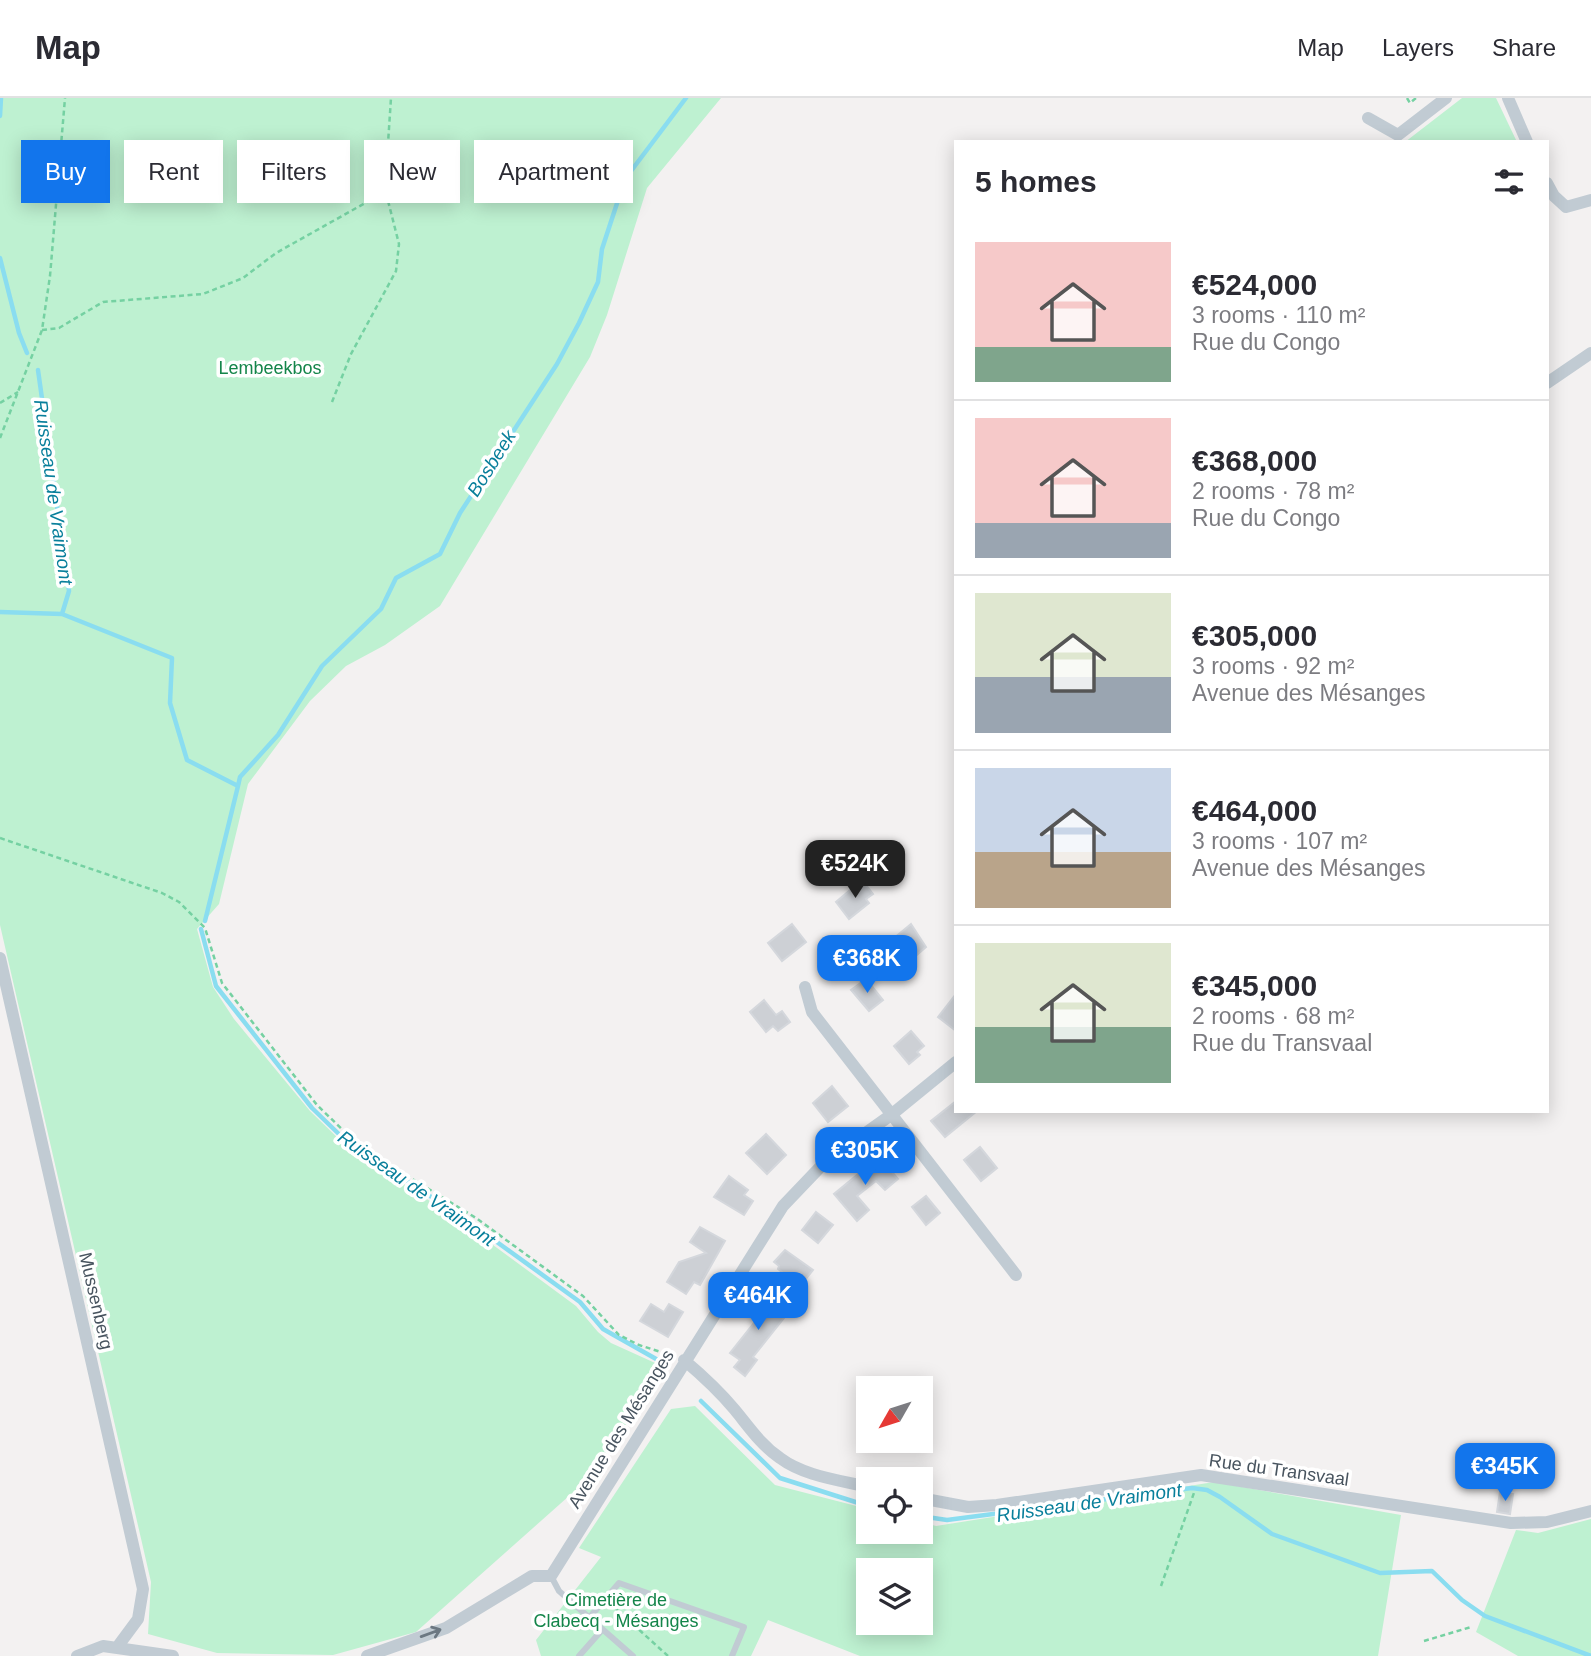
<!DOCTYPE html>
<html lang="en">
<head>
<meta charset="utf-8">
<style>
	:root { --surface:#fff; --page:#f7f7f7; --text:#2b2b33; --muted:#7c7c81; --line:#e1e1e2; --accent:#1275ec }
	body { margin:0; font-family:Arial,sans-serif; background:var(--page); color:var(--text); height:100vh; display:flex; flex-direction:column; font-size:26px; white-space:nowrap }
	* { box-sizing:border-box; margin:0 }
	p { font-size:23px; color:var(--muted) }
	.icon { flex:none; width:38px; height:38px; fill:none; stroke:currentColor; stroke-width:2; stroke-linecap:round; stroke-linejoin:round }
	.map { position:relative; flex:1; overflow:hidden }
	.drawer { position:absolute; left:954px; top:42px; width:595px; height:973px; display:flex; flex-direction:column; background:var(--surface); border-radius:0px; box-shadow:0 4px 18px #0003 }
	.drawer>* { flex:none }
	.hud { position:absolute; left:21px; top:42px; width:665px; height:63px; display:flex; gap:14px }
	.needle { width:46px; rotate:231deg }
	.controls { position:absolute; left:856px; top:1278px; display:grid; gap:14px }
	.controls a { display:grid; place-items:center; width:77px; height:77px; border-radius:0px; background:var(--surface); box-shadow:0 4px 18px #0003; font-size:35px }
	.price { position:absolute; translate:-50% -60px; padding:0 16px; border-radius:14px; background:var(--accent); color:#fff; font-size:23px; line-height:46px; filter:drop-shadow(0 2px 4px #0008) }
	.price::after { content:''; position:absolute; left:50%; top:42px; width:21px; height:16px; margin-left:-10px; background:inherit; clip-path:polygon(0 0,100% 0,50% 100%) }
	.price.selected { background:#222; color:#fff }
	ul { padding:0; list-style:none }
	li { display:flex; align-items:center; gap:21px; height:175px; padding:0 21px }
	li+li { border-top:2px solid var(--line) }
	li span { display:grid; place-items:center; flex:none; width:196px; height:140px; border-radius:0px; color:#555 }
	li>.icon { margin-inline-start:auto }
	span .icon { width:84px; height:84px; fill:#fffc; stroke-width:1 }
	li b { font-size:30px }
	h2 { display:flex; justify-content:space-between; align-items:center; height:84px; padding:0 21px; font-size:30px }
	.pill { padding:0 24px; border-radius:0px; background:var(--surface); box-shadow:0 4px 18px #0003; font-size:24px; line-height:63px }
	.pill.selected { background:var(--accent); color:#fff }
	header { display:flex; align-items:center; gap:42px; box-sizing:border-box; height:98px; padding:0 35px; background:var(--surface); border-bottom:2px solid var(--line) }
	header strong { font-size:33px }
	nav { display:flex; gap:38px; margin-inline-start:auto; font-size:24px }
	.map>svg:first-child { display:block }
	.green { fill:#bef1d1; fill-rule:evenodd }
	.lines { fill:none; stroke-linecap:round; stroke-linejoin:round }
	.stream { stroke:#8addf0; stroke-width:4.5 }
	.building { fill:#cdd0d5; stroke:#d4d7dc; stroke-width:2 }
	.path { stroke:#75d1a2; stroke-width:2.5; stroke-dasharray:5 3.5; stroke-linecap:butt }
	.service { stroke:#c1cbd3; stroke-width:6 }
	.minor { stroke:#c1cbd3; stroke-width:12 }
	.oneway { stroke:#6c7882 }
	.labels { text-anchor:middle; stroke-width:7; stroke-linejoin:round; paint-order:stroke }
	.park-label { font-size:18px; fill:#14854a; stroke:#fff }
	.street-label { font-size:18px; fill:#48545f; stroke:#fff }
	.water-label { font-size:19px; font-style:italic; fill:#087f9b; stroke:#fff }
</style>
</head>
<body>
<header>
<strong>Map</strong>
<nav><a>Map</a><a>Layers</a><a>Share</a></nav>
</header>
<div class="map">
<svg width="1591" height="1558" viewBox="0 0 1591 1558">
	<rect width="100%" height="100%" fill="#f3f1f1"/>
	<path class="green" d="M0 0H721L647 90 607 217 590 259 440 508 385 547 346 568 310 603 248 686 219 806 197 831 213 889 234 921 310 1013 342 1044 470 1130 576 1208 598 1234 611 1245 664 1269 596 1374 416 1534 333 1557 217 1555 148 1536 151 1484 0 827Z
		M1462 0H1496L1517 44H1405Z
		M695 1308 775 1387 868 1411V1433H920L921 1424 936 1428 1214 1384 1401 1417 1378 1558H860L768 1522 751 1558H541L536 1542 601 1459 579 1450 671 1311ZM868 1472H920V1524H868Z
		M1591 1421V1558H1518L1476 1534 1516 1432 1538 1435Z"/>
	<g class="lines">
		<path class="stream" d="M0 18 1 0
			M0 160 19 235 27 255
			M38 272 69 493 62 516 172 560 170 605 187 662 238 688 205 823
			M0 514 62 516
			M238 688 240 679 278 637 322 568 381 511 396 480 440 456 460 415 557 266 579 225 598 184 602 151 625 81 686 0
			M201 831 216 888 312 1010 344 1041 472 1126 580 1204 603 1231 665 1266
			M701 1303 780 1380 868 1408
			M920 1418 947 1422 1192 1390 1207 1392 1220 1399 1272 1436 1380 1475 1432 1473 1462 1502 1485 1518 1591 1558"/>
	</g>
	<path class="building" d="M862 782 873 796 866 801 869 805 849 821 836 804Z
		M792 826 806 844 782 863 768 845Z
		M911 826 926 849 912 861 894 840Z
		M866 881 883 902 869 913 851 892Z
		M956 896V933L938 919Z
		M764 902 776 917 782 913 790 924 778 933 773 928 766 934 750 914Z
		M911 933 924 948 917 954 920 957 909 966 894 948Z
		M832 988 848 1008 828 1024 813 1005Z
		M956 1003V1013H977L945 1039 931 1023Z
		M766 1036 786 1057 767 1076 746 1055Z
		M980 1049 997 1070 981 1083 964 1062Z
		M879 1059 898 1081 885 1092 876 1083 857 1098 869 1112 857 1123 834 1096Z
		M729 1078 748 1092 744 1097 753 1103 744 1117 714 1099Z
		M926 1098 940 1115 926 1127 912 1109Z
		M816 1114 833 1127 818 1145 802 1132Z
		M700 1129 725 1143 700 1187 694 1184 686 1196 667 1184 679 1164 706 1155 690 1144Z
		M785 1152 813 1172 800 1188 778 1171 779 1168 774 1164Z
		M762 1193 788 1215 753 1259 757 1262 745 1278 734 1269 740 1262 730 1255 761 1216 751 1207Z
		M651 1206 664 1214 669 1206 683 1214 668 1239 640 1223Z
		M1500 1394 1513 1396 1510 1416 1497 1414Z"/>
	<g class="lines">
		<path class="path" d="M1407 0 1410 5 1416 0
			M42 232 59 230 103 204 203 196 243 180 276 155 367 104 386 82
			M332 304 351 256 396 173 399 146 385 91 391 0
			M0 305 18 294
			M0 340 42 232 50 178 65 0
			M0 740 162 795 179 804 205 830 222 885 317 1007 348 1037 370 1055 476 1120 583 1198 619 1237 639 1247 673 1258
			M1161 1488 1195 1392
			M614 1509 668 1558
			M1424 1543 1471 1529"/>
		<path class="service" d="M551 1478 559 1493 633 1558
			M589 1520 619 1485 744 1529 732 1558
			M579 1558 602 1532"/>
		<path class="minor" d="M1508 0 1527 44
			M1368 20 1398 37 1446 0
			M1547 85 1554 98 1566 109 1591 102
			M1547 285 1591 255
			M0 860 143 1491 138 1521 118 1548
			M805 889 812 914 1016 1177
			M684 1262C703 1278 720 1294 735 1312 749 1329 761 1347 780 1360 804 1378 839 1382 868 1389
			M920 1400 968 1409 997 1407 1201 1377 1511 1425 1547 1424 1591 1413
			M77 1558 103 1548 173 1558
			M367 1558 446 1530 532 1478H551L783 1108 825 1064 891 1017 956 964"/>
	</g>
	<defs><path id="oneway-shaft" d="M-6 0H5M1.5-3L5.5 0L1.5 3" fill="none" stroke-width="1.6" stroke-linecap="round" stroke-linejoin="round" transform="scale(1.75)"/></defs>
	<use class="oneway" href="#oneway-shaft" transform="translate(431 1535) rotate(-20)"/>
	<g class="labels">
		<g class="park-label">
			<text x="270" y="276">Lembeekbos</text>
			<text x="616" y="1508">Cimetière de<tspan x="616" dy="21">Clabecq - Mésanges</tspan></text>
		</g>
		<g class="street-label">
			<text transform="translate(96 1203) rotate(77)" y="6">Mussenberg</text>
			<text transform="translate(621 1331) rotate(-58)" y="6">Avenue des Mésanges</text>
			<text transform="translate(1279 1372) rotate(8)" y="6">Rue du Transvaal</text>
		</g>
		<g class="water-label">
			<text transform="translate(491 365) rotate(-58)" y="7">Bosbeek</text>
			<text transform="translate(54 394) rotate(82)" y="7">Ruisseau de Vraimont</text>
			<text transform="translate(417 1090) rotate(35)" y="7">Ruisseau de Vraimont</text>
			<text transform="translate(1089 1404) rotate(-8)" y="7">Ruisseau de Vraimont</text>
		</g>
	</g>
</svg>
<div class="controls">
<a><svg class="needle" viewBox="-14 -14 28 28"><path d="M0-13l5 13h-10z" fill="#e53935"/><path d="M0 13l5-13h-10z" fill="#7c7c81"/></svg></a>
<a><svg class="icon" aria-label="locate" viewBox="0 0 24 24"><circle cx="12" cy="12" r="6"/><path d="M12 2v4M12 18v4M2 12h4M18 12h4"/></svg></a>
<a><svg class="icon" aria-label="layers" viewBox="0 0 24 24"><path d="M12 4l9 5-9 5-9-5zM3 14l9 5 9-5"/></svg></a>
</div>
<b class="price selected" style="left:855px;top:802px">€524K</b>
<b class="price" style="left:867px;top:897px">€368K</b>
<b class="price" style="left:865px;top:1089px">€305K</b>
<b class="price" style="left:758px;top:1234px">€464K</b>
<b class="price" style="left:1505px;top:1405px">€345K</b>
<div class="hud">
<a class="pill selected">Buy</a>
<a class="pill">Rent</a>
<a class="pill">Filters</a>
<a class="pill">New</a>
<a class="pill">Apartment</a>
</div>
<section class="drawer">
<h2>5 homes<svg class="icon" aria-label="filters" viewBox="0 0 24 24"><path d="M4 7h16M4 17h16"/><circle cx="9" cy="7" r="2"/><circle cx="15" cy="17" r="2"/></svg></h2>
<ul>
<li><span style="background:linear-gradient(#f6c9c9 75%,#7fa58c 0)"><svg class="icon" aria-label="home" viewBox="0 0 24 24"><path d="M3 11l9-7 9 7M6 9v11h12V9"/></svg></span><div><b>€524,000</b><p>3 rooms · 110 m²</p><p>Rue du Congo</p></div></li>
<li><span style="background:linear-gradient(#f6c9c9 75%,#9aa5b1 0)"><svg class="icon" aria-label="home" viewBox="0 0 24 24"><path d="M3 11l9-7 9 7M6 9v11h12V9"/></svg></span><div><b>€368,000</b><p>2 rooms · 78 m²</p><p>Rue du Congo</p></div></li>
<li><span style="background:linear-gradient(#dfe7d0 60%,#9aa5b1 0)"><svg class="icon" aria-label="home" viewBox="0 0 24 24"><path d="M3 11l9-7 9 7M6 9v11h12V9"/></svg></span><div><b>€305,000</b><p>3 rooms · 92 m²</p><p>Avenue des Mésanges</p></div></li>
<li><span style="background:linear-gradient(#c9d6e8 60%,#b9a48a 0)"><svg class="icon" aria-label="home" viewBox="0 0 24 24"><path d="M3 11l9-7 9 7M6 9v11h12V9"/></svg></span><div><b>€464,000</b><p>3 rooms · 107 m²</p><p>Avenue des Mésanges</p></div></li>
<li><span style="background:linear-gradient(#dfe7d0 60%,#7fa58c 0)"><svg class="icon" aria-label="home" viewBox="0 0 24 24"><path d="M3 11l9-7 9 7M6 9v11h12V9"/></svg></span><div><b>€345,000</b><p>2 rooms · 68 m²</p><p>Rue du Transvaal</p></div></li>
</ul>
</section>
</div>
</body>
</html>
